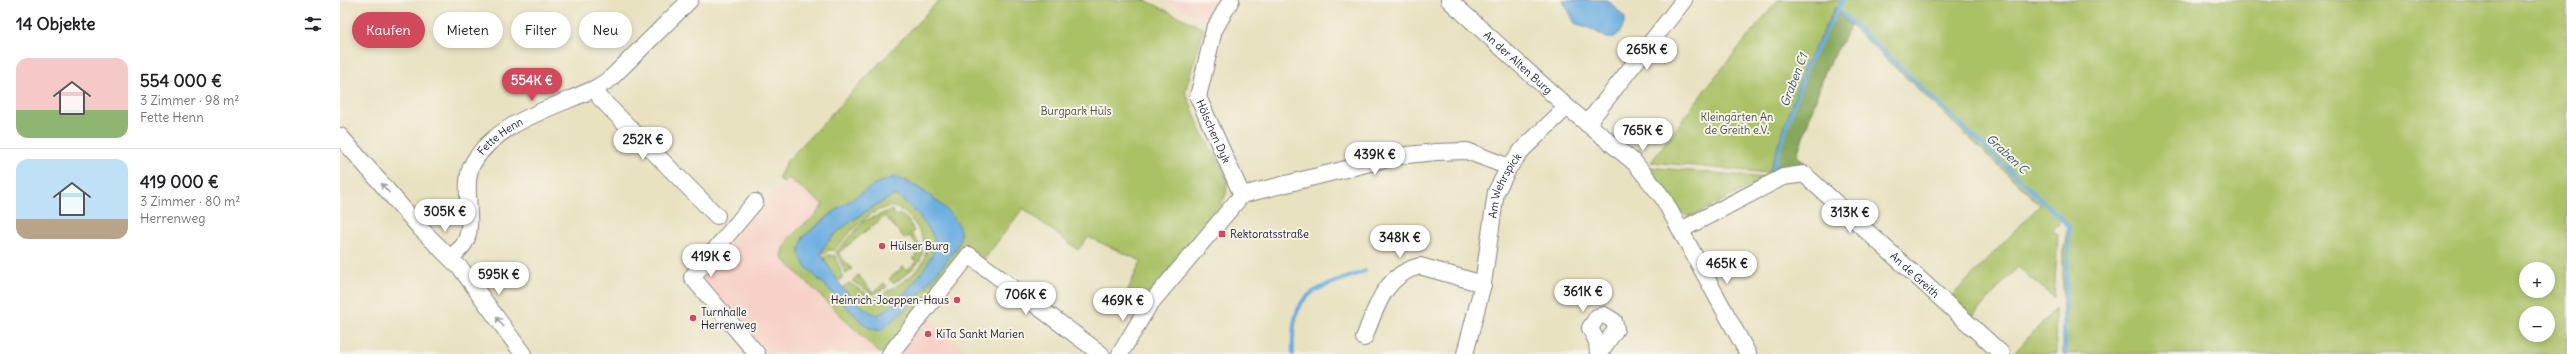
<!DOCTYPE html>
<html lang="de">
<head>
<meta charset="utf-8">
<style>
	:root { --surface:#fff; --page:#f6f6f6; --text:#202124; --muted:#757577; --line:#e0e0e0; --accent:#d1495b }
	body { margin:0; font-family:Delius,sans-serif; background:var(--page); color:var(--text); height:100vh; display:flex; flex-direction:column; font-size:15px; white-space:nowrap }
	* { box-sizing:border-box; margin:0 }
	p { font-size:13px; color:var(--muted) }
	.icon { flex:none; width:22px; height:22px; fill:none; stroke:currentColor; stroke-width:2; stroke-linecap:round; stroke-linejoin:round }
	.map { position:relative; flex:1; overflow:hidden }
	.drawer { display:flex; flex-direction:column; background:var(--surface); width:340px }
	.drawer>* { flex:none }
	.banner { position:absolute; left:12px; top:12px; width:380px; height:36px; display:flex; gap:8px }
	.tools { position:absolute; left:2179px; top:262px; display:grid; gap:8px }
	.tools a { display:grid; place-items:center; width:36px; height:36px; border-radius:50%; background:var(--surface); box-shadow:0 2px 6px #0003; font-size:20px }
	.price { position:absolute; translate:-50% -34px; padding:0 9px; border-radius:14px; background:#fff; color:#222; font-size:13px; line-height:26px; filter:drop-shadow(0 1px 2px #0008) }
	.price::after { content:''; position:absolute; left:50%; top:24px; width:12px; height:9px; margin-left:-6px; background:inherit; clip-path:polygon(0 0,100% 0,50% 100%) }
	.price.selected { background:var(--accent); color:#fff }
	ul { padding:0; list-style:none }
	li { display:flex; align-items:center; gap:12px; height:100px; padding:0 16px }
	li+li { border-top:1px solid var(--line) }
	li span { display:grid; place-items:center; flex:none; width:112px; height:80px; border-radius:12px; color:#555 }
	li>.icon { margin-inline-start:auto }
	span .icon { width:48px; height:48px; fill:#fffc; stroke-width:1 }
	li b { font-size:17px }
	h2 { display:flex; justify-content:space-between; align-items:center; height:48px; padding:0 16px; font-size:17px }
	.chip { padding:0 14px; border-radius:18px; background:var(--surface); box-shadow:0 2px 6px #0003; font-size:14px; line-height:36px }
	.chip.selected { background:var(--accent); color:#fff }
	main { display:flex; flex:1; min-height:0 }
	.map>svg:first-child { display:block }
	.built { fill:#f7d1c7 }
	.green { fill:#aac165; stroke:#667250; fill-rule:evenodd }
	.forest { fill:#87a75a; stroke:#54644a }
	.water { fill:#6caee1; stroke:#47688e; fill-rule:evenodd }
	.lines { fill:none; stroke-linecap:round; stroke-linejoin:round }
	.stream { stroke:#6caee1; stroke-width:4 }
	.minor-casing { stroke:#85827e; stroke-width:18 }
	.minor { stroke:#fff; stroke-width:16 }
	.oneway { stroke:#9c9ca7 }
	.poi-dot { fill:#d1495b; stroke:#f7f3e8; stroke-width:1.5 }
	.labels { text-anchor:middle; stroke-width:4; stroke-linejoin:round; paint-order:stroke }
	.street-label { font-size:11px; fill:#22223b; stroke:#f7f3e8 }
	.park-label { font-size:11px; fill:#4b5248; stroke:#f7f3e8 }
	.poi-label { font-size:11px; fill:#22223b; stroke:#f7f3e8; text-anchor:start }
	.water-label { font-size:12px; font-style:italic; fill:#3c5375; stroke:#f7f3e8 }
</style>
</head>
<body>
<main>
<section class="drawer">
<h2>14 Objekte<svg class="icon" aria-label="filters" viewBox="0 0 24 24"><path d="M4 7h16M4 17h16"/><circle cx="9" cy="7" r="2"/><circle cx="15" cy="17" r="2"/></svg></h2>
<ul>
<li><span style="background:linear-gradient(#f6c9c9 65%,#8fb573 0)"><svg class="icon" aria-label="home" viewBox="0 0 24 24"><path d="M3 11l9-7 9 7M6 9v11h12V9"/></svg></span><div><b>554 000 €</b><p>3 Zimmer · 98 m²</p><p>Fette Henn</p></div></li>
<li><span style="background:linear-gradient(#bfe0f5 75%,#b9a48a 0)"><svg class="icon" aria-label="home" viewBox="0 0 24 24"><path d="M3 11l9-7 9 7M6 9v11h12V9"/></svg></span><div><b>419 000 €</b><p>3 Zimmer · 80 m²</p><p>Herrenweg</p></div></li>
</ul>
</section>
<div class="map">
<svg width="2227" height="354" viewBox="0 0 2227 354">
	<rect width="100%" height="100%" fill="#f7f3e8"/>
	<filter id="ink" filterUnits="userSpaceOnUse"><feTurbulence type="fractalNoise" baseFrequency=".025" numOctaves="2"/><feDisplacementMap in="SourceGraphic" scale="8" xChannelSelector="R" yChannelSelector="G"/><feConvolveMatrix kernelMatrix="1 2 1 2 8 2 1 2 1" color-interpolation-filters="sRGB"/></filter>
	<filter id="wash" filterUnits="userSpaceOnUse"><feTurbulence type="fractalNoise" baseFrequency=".012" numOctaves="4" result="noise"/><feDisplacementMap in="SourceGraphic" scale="16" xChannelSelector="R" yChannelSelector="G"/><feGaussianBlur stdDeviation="0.9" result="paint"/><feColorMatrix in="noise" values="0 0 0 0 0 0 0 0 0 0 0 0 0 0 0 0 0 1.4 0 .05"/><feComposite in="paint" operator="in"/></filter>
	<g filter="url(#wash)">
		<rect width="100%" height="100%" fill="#e8e2c1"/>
		<path class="built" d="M825 0H879L867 21Z
			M447 178 484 204 481 210 460 226 443 248 442 258 538 354H430L362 279 363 275 383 254 432 192H438Z
			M585 315 630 354H553Z"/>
		<path class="green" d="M599 0H805L864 29 845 91 863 135 882 166 887 181 886 195 879 208 803 302 786 294 801 261 748 237 738 250 683 208 643 261 627 248 544 353H539L442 258C444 229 475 224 483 204L448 178 444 182 438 179 447 161ZM566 180 589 195 607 211 620 241 614 252 569 307 539 331 527 327 465 266 463 237 500 207Z
			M1438 0H2227V354H1723V252L1728 226 1722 221 1712 230 1718 234 1714 298 1678 267 1631 318 1610 298 1700 205 1499 14 1496 7 1465 66 1429 173 1311 162 1370 83ZM2186 269H2208V291H2186ZM2186 313H2208V335H2186Z
			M1308 167 1426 178 1355 215 1347 216 1339 210Z
			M555 195C567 201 598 233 595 247 590 268 556 307 537 315L529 312 502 288 509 283 532 297 537 298C552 288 576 277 584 260 592 244 567 202 547 207 523 214 511 233 494 250H488L483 256 481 254C486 233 536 205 555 195Z
			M552 210 554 211 553 214 557 216 559 214 568 220 574 231 571 234C573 238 577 239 579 243 591 259 567 273 557 281L553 283 549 279 563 267 567 270 576 262 573 258 581 250 569 236 565 239 545 216 498 253 512 269 506 274 496 252 524 221Z
			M488 255 495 256 503 277 497 282 484 258Z
			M518 275 533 293 544 283 547 287 533 294 512 281Z
			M1715 309 1716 354H1673Z"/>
		<path class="forest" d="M1496 7 1500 12 1499 14 1511 25 1485 72 1457 155 1469 167 1452 166 1435 173H1429L1465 66Z"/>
		<path class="water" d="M1223 0H1268L1285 18C1284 27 1278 40 1267 38L1249 28 1236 25Z
			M555 177C574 182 617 211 620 231 622 239 618 245 614 252L569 307 540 331 527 327 465 266 459 253 463 237 500 207 537 183ZM555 195C567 201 598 233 595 247 590 267 556 307 537 315 511 305 494 277 481 254 486 233 536 205 555 195Z"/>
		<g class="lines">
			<path class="stream" d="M1498 9 1729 226 1724 329 1726 354
				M1432 171 1467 66 1503 0
				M953 354C951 287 972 292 1025 271"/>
		</g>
	</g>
	<g filter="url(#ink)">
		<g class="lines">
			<g class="minor-casing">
				<g id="minor">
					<path id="s1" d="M891 0 874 30 858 97 902 195"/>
					<path id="s2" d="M1109 0 1227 107 1295 163 1323 198 1408 354"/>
					<path d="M256 88 260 98 377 216"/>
					<path d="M1247 124 1344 0"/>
					<path d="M0 136 80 228 122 270 183 354"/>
					<path d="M415 202 352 277 417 354"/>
					<path id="s3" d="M1341 230 1443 177 1464 174 1662 354"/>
					<path id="s4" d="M111 257C115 253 121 249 124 244 137 224 120 185 133 163 156 122 216 107 256 88L270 79 350 0"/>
					<path d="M1024 338C1036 308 1044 275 1080 266L1143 284"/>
					<path d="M550 354 629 255 761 354"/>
					<path d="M780 354 809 305 902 195 1058 156 1096 152 1127 151 1169 167"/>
					<path id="s5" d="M1125 354 1143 284 1156 192 1169 167 1183 149 1227 107"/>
					<path d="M1258 354 1257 342 1250 328 1257 317 1264 315 1274 321 1276 329 1259 354"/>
				</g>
			</g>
			<use href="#minor" class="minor"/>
		</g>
		<defs><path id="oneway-shaft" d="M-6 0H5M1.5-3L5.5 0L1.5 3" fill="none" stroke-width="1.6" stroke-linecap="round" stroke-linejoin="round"/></defs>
		<g class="oneway">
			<use href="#oneway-shaft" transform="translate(45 188) rotate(-131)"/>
			<use href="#oneway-shaft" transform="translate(160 322) rotate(-126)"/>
		</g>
	</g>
	<g class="poi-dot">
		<rect x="878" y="230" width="8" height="8" rx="2"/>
		<circle cx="542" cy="246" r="4"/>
		<circle cx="617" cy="300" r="4"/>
		<circle cx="353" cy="318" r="4"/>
		<circle cx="588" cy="334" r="4"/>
	</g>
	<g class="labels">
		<g class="street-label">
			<text dy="4" stroke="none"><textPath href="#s2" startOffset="93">An der Alten Burg</textPath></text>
			<text dy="4" stroke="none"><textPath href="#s1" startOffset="141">Hölschen Dyk</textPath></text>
			<text dy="4" stroke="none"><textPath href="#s4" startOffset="140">Fette Henn</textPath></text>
			<text dy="4" stroke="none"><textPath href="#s5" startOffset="174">Am Wehrspick</textPath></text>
			<text dy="4" stroke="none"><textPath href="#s3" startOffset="286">An de Greith</textPath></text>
		</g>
		<g class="park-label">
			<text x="736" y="115">Burgpark Hüls</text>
			<text x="1397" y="121">Kleingärten An<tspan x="1397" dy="13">de Greith e.V.</tspan></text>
		</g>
		<g class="poi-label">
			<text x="890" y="238">Rektoratsstraße</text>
			<text x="550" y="250">Hülser Burg</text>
			<text x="609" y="304" text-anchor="end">Heinrich-Joeppen-Haus</text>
			<text x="361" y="316">Turnhalle<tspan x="361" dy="13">Herrenweg</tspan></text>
			<text x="596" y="338">KiTa Sankt Marien</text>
		</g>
		<g class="water-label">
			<text transform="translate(1454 80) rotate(-69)" y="4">Graben C1</text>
			<text transform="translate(1667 154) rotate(43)" y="4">Graben C</text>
		</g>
	</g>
</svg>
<div class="tools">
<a>+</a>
<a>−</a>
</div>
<b class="price" style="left:1307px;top:71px">265K €</b>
<b class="price selected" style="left:192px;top:102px">554K €</b>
<b class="price" style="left:1303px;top:152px">765K €</b>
<b class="price" style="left:303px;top:161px">252K €</b>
<b class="price" style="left:1035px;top:176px">439K €</b>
<b class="price" style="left:105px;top:233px">305K €</b>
<b class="price" style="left:1510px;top:234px">313K €</b>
<b class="price" style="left:1060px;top:259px">348K €</b>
<b class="price" style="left:371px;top:278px">419K €</b>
<b class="price" style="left:1387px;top:285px">465K €</b>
<b class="price" style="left:159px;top:296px">595K €</b>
<b class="price" style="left:1243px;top:313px">361K €</b>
<b class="price" style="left:686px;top:316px">706K €</b>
<b class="price" style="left:783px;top:322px">469K €</b>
<div class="banner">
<a class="chip selected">Kaufen</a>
<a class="chip">Mieten</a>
<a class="chip">Filter</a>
<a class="chip">Neu</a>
</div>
</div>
</main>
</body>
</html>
